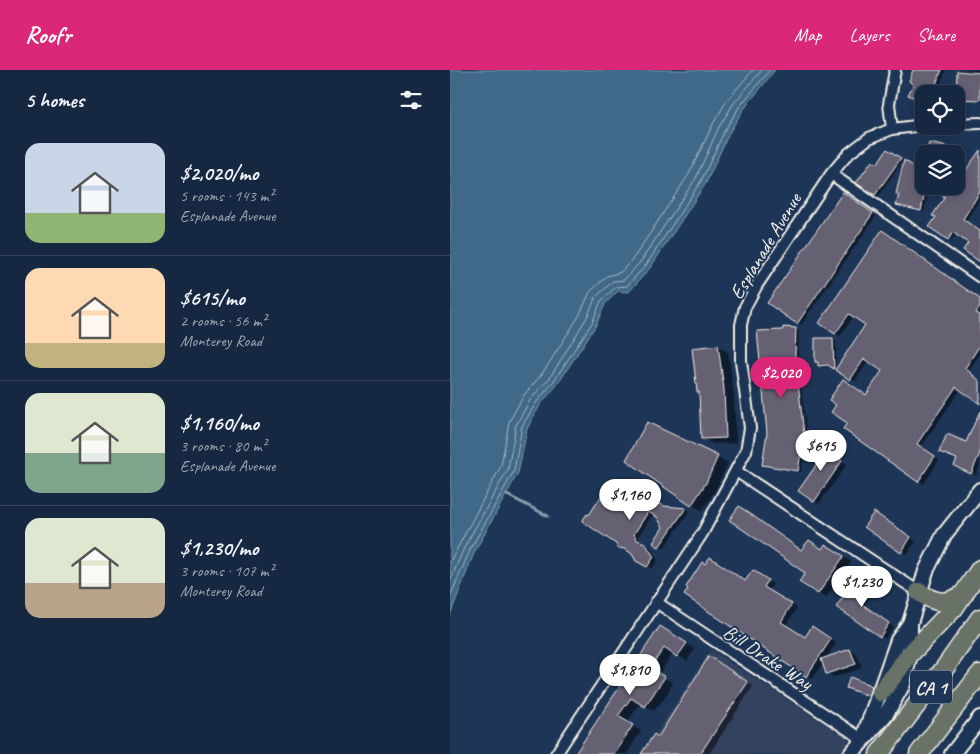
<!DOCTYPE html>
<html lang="en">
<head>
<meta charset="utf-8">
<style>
	:root { --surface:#162841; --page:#1f3048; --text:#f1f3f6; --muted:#9ea6b1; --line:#35445a; --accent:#db2777 }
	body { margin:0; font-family:Caveat,sans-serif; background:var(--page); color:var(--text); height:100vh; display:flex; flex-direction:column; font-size:19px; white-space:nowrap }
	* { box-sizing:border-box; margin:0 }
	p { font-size:16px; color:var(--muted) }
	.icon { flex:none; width:28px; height:28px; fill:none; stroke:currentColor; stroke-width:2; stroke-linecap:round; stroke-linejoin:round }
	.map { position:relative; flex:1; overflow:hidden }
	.side { display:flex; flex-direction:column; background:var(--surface); width:450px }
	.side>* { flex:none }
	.tools { position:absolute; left:465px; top:15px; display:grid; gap:10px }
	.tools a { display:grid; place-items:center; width:50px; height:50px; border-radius:10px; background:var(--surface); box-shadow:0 2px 8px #0003,0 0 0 1px var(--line); font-size:25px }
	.price { position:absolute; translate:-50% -42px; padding:0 11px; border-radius:18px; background:#fff; color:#222; font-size:16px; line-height:32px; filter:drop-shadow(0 1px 2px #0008) }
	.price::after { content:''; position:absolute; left:50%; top:30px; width:15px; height:11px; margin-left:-8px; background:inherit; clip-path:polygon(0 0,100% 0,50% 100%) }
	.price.active { background:var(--accent); color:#fff }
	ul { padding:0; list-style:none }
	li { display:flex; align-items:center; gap:15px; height:125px; padding:0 25px }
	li+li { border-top:1px solid var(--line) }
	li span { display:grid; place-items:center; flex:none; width:140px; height:100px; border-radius:15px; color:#555 }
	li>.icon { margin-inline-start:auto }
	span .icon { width:60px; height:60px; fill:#fffc; stroke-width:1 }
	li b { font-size:21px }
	h2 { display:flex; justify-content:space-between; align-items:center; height:60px; padding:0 25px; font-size:21px }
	header { display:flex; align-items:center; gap:30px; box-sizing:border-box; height:70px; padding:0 25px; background:var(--accent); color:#fff }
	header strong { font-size:24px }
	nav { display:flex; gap:28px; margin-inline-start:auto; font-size:18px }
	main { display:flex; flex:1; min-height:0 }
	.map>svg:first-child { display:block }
	.built { fill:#33425f }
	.water { fill:#406788; stroke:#889eae }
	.shadow { fill:#0007 }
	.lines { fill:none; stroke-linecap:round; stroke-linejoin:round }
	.shore { stroke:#acbac2; stroke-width:1 }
	.stream { stroke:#889eae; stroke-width:3 }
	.building { fill:#666173; stroke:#f4f1e8 }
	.street-casing { stroke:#f4f1e8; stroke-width:14 }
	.secondary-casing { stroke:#f4f1e8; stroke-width:18 }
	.highway-casing { stroke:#f4f1e8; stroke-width:21 }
	.street { stroke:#1d3557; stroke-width:10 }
	.secondary { stroke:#1d3557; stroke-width:14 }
	.highway { stroke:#697266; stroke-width:18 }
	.labels { text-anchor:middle; stroke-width:4; stroke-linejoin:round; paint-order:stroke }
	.shield { fill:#1d3557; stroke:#b4b9bc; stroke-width:1 }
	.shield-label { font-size:19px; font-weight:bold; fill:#f4f1e8 }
	.street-label { font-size:20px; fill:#f4f1e8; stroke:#1d3557 }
</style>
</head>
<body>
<header>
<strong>Roofr</strong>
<nav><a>Map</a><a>Layers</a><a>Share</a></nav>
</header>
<main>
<section class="side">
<h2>5 homes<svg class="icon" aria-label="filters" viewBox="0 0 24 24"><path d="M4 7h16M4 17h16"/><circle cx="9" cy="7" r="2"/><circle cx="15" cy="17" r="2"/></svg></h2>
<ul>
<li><span style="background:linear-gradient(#c9d6e8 70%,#8fb573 0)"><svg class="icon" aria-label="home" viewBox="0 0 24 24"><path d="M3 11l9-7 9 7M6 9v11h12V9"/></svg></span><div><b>$2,020/mo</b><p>5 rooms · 143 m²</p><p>Esplanade Avenue</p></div></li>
<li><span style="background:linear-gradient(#ffd9b3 75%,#c2b280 0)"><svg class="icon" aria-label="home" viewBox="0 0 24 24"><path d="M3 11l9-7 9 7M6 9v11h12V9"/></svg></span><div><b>$615/mo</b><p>2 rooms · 56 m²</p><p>Monterey Road</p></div></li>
<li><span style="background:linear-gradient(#dfe7d0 60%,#7fa58c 0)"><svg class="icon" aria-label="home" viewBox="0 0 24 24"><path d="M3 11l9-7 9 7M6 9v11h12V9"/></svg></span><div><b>$1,160/mo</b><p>3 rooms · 80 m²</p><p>Esplanade Avenue</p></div></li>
<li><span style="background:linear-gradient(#dfe7d0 65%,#b9a48a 0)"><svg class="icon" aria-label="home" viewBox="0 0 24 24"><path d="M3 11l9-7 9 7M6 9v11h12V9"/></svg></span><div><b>$1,230/mo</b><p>3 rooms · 107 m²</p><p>Monterey Road</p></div></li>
</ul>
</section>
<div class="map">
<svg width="530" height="684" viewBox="0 0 530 684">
	<rect width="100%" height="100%" fill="#1d3557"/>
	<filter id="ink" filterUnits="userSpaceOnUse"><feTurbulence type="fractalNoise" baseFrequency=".02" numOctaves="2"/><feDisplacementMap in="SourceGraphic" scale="10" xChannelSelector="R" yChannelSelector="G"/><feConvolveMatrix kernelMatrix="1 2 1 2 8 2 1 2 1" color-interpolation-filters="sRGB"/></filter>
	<g filter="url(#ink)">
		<path class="built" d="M261 580 397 668 399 674 392 684H192Z"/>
		<path class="water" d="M0 0H325L293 40 279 63 256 113 200 198 179 222 168 221 155 234 146 255 107 315 90 335 77 359 68 403 24 483 0 545Z"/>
		<path class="shadow" d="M463 0H496L487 24H474L464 14Z
			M508 0H530V31L507 28Z
			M438 80 453 90 429 126 408 112 427 95Z
			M530 85V129L515 152 527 160 530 157V191L520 172 507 163 501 171 498 169 487 147 496 127 478 124 474 142 448 135 471 102 474 89V116H506V110L510 112Z
			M397 126 426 146 351 255 319 233Z
			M433 161 530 230V284L519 301 520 305 530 312V332L511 319 471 377 489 390 474 414 395 359 434 301 419 290 405 311 382 296 372 297 367 291 366 270 383 269 386 271V299L416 254 404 246 390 266 385 263Z
			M346 259 349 261 348 289 357 366 351 402 313 394 334 261Z
			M268 276 278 282 284 326 286 373 263 374 252 368Z
			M530 338V395L526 405 510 398Z
			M197 354 278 393 266 419 252 441 177 390Z
			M378 374 389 382 386 387 397 394 369 434 365 431Z
			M165 419 171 424 181 427 184 434 189 437 203 427 214 437 236 439 215 457 204 443 188 467 191 473 200 477 208 490 202 499 187 490 180 481 169 477 139 447Z
			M236 439 240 441 214 478 210 476Z
			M430 447 466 471 457 484 452 481Z
			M373 480H384L401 492 376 528 368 523 357 503 352 481Z
			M309 505 323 514 319 521 347 538 336 556 355 569 368 561 386 573 376 589 400 580 407 584 412 598 384 607 377 603 373 593 362 609 235 525 296 513Z
			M413 510 425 519 413 536 443 557 435 569 388 537Z
			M219 563 245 579 237 591 223 583 209 604 223 613 216 626 204 641 191 633 177 652 191 661 177 684H126Z
			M266 592 303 616 259 684H193L209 668Z
			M421 617 424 618 422 626 401 619Z"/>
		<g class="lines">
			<path class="shore" d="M0 492 51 396 59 352 74 325 92 304 129 246 140 222 157 206 171 202 185 186 239 104 263 54 277 30 303 0
				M0 511 14 478 58 399 66 355 80 330 99 309 136 249 146 227 163 211 174 210 191 191 246 108 269 57 284 33 312 0
				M0 527 20 480 64 401 72 356 86 333 103 312 142 253 151 231 166 217 177 216 196 195 251 111 275 60 289 37 320 0"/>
			<path class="stream" d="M57 425 98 446"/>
		</g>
		<path class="building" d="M463 0H492L482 23 474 19V32L458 25 463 15 459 11Z
			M507 1 530 3V30L506 29Z
			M479 73 512 80 511 84H476Z
			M437 79 451 88 425 125 406 113 422 91 427 94Z
			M530 80V122L513 149 530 161V192L513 180 518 173 505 164 503 162 498 170 479 157 486 147 482 146 495 127 492 126 499 116H506L507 109 509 110Z
			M454 90 474 103V116H476L471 141 446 135 449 125 446 124Z
			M393 122 423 143 347 254 317 233Z
			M432 160 530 229V237L526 243 530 245V275L515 298 530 311V334L506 317 467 374 485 386 468 412 393 359 397 353 381 342 386 335 379 330 393 309 416 325 432 301 414 289 400 310 385 300 415 255 399 244 385 264 369 253Z
			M333 257 346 258 345 286 354 364 348 401 312 395 317 363 307 261 333 260Z
			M365 268H383L384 299 378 295 368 296V292H365Z
			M268 275 274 319 276 368 251 369 249 322H247L242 278Z
			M530 341V383L521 404 504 396 507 389 489 382 497 364 516 372Z
			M197 352 268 386 256 413 241 436 176 390Z
			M372 370 385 378 381 383 392 391 364 432 348 421 372 387 364 382Z
			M157 417H165L167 422 176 423 179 430 188 435 195 425 204 426 207 432 214 436 236 438 209 477 203 473 213 457 207 447 198 442 184 464 187 470 195 473 204 487 197 497 186 491 182 484 175 479 168 478 166 474 132 451 137 444 139 445Z
			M289 436 351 480 359 470 372 479 375 474 394 486 368 524 349 512 355 503 279 450Z
			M424 442 461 467 451 483 414 457Z
			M260 487 295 511 303 500 318 510 314 517 342 534 331 552 355 567 362 556 381 569 356 607 234 525 238 519 236 517 252 492 255 494Z
			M408 506 421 515 409 532 439 553 430 567 386 537Z
			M210 556 237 573 227 587 214 578 200 598 215 607 206 620 195 637 181 628 168 646 183 655 164 684H125Z
			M400 579 406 594 376 604 371 589Z
			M259 586 298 612 250 684H191L204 664 208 667Z
			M400 607 422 616 418 626 396 618Z"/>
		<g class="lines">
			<g class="street-casing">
				<path id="street" d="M506 54 530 53
					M442 59 439 34 445 0
					M381 104 530 207
					M286 401 469 522
					M206 532 412 669
					M106 684 252 464 296 381 300 358 291 291V255L295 237 307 215 381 104 398 84 419 68 442 59 474 55"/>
			</g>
			<g class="secondary-casing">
				<path id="secondary" d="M416 660 448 570 460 553
					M401 684 436 644 453 614 460 584V553L476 501 494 465 530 420
					M502 684 530 648"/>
			</g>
			<g class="highway-casing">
				<path id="highway" d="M469 522C486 534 496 535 514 524
					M431 622 460 584 504 538 530 499
					M429 684 494 599 530 548
					M469 684 530 604"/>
			</g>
			<use href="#street" class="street"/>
			<use href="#secondary" class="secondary"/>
			<use href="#highway" class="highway"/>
		</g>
	</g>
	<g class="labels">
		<rect class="shield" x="460" y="600.5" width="42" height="33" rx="4"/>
		<g class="shield-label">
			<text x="481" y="624">CA 1</text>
		</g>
		<g class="street-label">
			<text transform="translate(315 176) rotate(-59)" y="7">Esplanade Avenue</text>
			<text transform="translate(318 587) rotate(33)" y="7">Bill Drake Way</text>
		</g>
	</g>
</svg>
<div class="tools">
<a><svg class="icon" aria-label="locate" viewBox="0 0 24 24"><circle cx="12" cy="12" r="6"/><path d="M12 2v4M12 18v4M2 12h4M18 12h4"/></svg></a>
<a><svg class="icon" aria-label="layers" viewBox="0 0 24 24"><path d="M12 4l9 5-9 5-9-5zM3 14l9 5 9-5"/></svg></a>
</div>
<b class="price active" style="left:331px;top:329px">$2,020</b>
<b class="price" style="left:371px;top:402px">$615</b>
<b class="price" style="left:180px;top:451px">$1,160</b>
<b class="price" style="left:412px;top:538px">$1,230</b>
<b class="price" style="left:180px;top:626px">$1,810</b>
</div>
</main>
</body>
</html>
